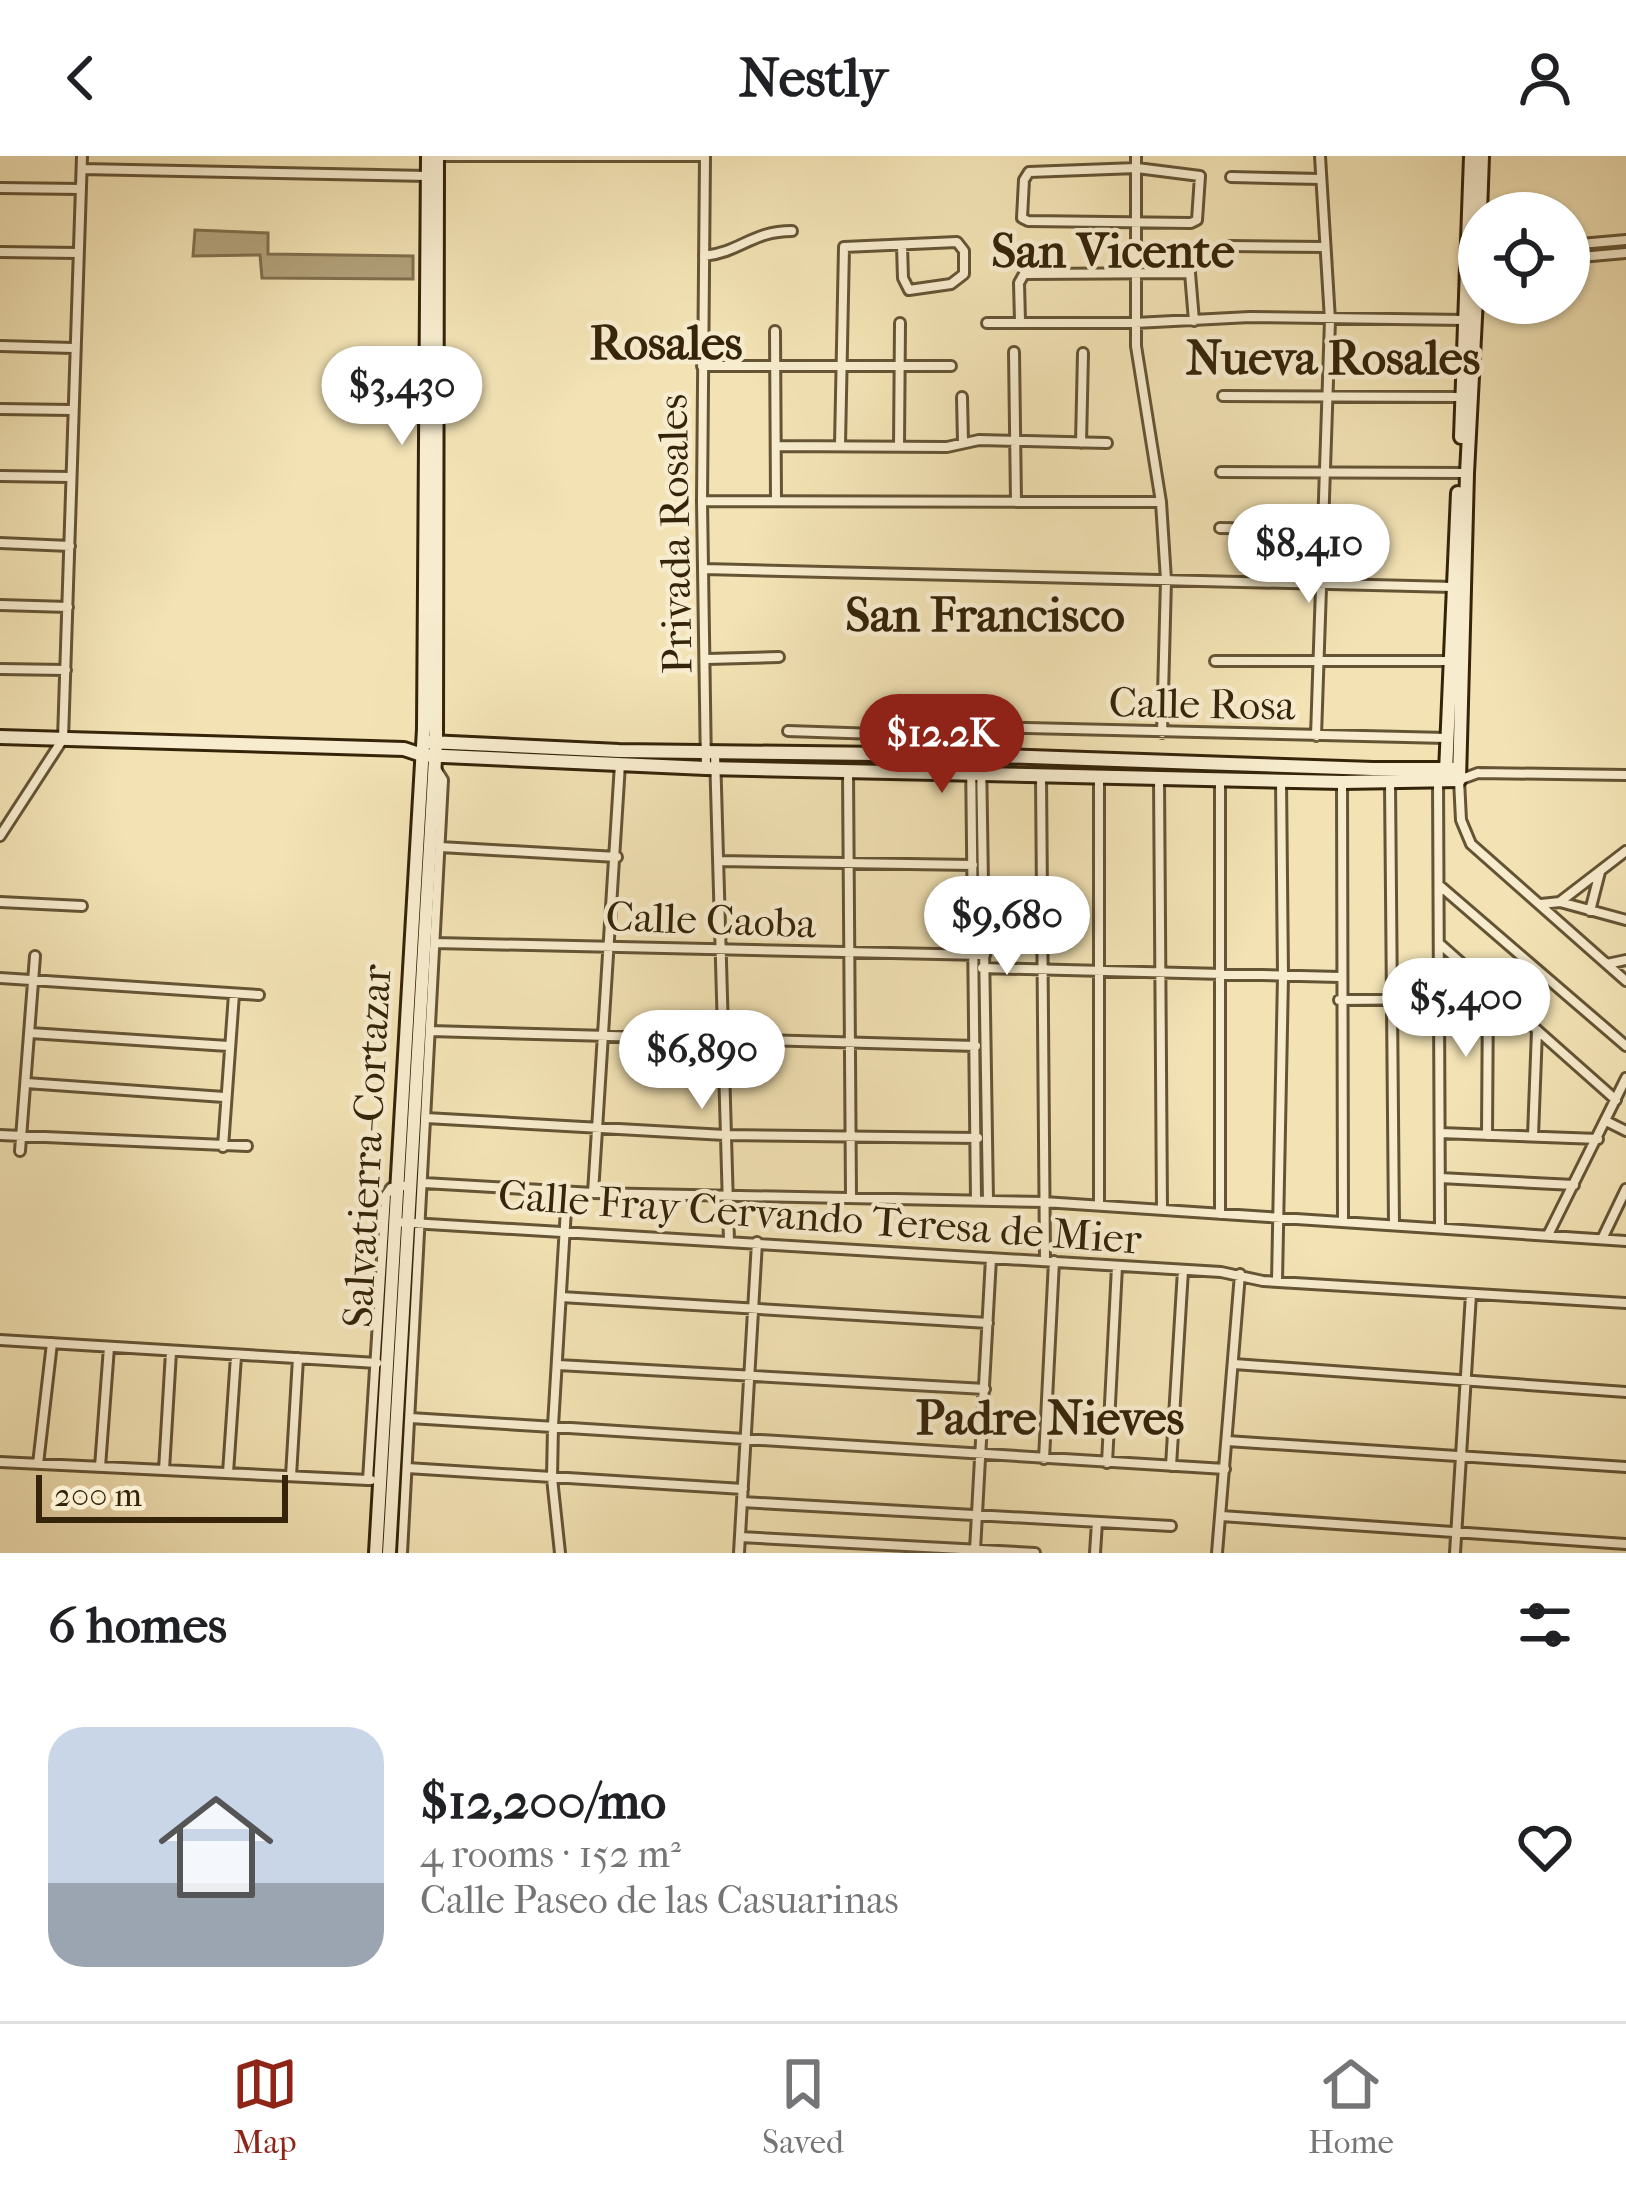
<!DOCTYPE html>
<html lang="en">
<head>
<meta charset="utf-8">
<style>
	:root { --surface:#fff; --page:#f6f6f6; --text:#202124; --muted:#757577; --line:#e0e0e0; --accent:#8f2418 }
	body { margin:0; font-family:"IM FELL French Canon",serif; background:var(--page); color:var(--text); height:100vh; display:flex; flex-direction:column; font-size:45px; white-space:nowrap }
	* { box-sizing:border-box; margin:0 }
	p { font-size:39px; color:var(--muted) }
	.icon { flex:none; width:66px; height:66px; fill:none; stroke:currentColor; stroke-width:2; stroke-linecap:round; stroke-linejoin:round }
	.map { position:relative; height:1397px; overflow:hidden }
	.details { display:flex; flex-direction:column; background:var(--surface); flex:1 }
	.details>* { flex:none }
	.buttons { position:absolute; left:1458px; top:36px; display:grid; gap:24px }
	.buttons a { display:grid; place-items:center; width:132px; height:132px; border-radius:50%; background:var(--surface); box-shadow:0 3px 9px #0004; font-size:60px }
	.scale { position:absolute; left:36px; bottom:30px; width:252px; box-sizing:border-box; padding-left:12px; border:6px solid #36240a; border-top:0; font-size:33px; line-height:42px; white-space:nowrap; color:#36240a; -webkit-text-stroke:9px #f7ecce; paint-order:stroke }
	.price { position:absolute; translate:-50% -102px; padding:0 27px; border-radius:42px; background:#fff; color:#222; font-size:39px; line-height:78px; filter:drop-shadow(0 3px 6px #0008) }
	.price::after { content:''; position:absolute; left:50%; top:72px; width:36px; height:27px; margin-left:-18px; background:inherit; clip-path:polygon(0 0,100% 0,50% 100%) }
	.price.on { background:var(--accent); color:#fff }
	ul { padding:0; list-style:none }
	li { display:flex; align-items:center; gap:36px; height:300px; padding:0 48px }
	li+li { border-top:3px solid var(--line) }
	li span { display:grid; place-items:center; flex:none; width:336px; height:240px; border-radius:36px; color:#555 }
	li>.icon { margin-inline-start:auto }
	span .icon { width:144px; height:144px; fill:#fffc; stroke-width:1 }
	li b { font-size:51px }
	h2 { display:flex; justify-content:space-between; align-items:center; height:144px; padding:0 48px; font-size:51px }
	header { display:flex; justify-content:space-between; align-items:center; height:156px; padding:0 48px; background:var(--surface); font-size:54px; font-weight:700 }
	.menu { display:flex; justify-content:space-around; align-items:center; height:168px; border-top:3px solid var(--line); background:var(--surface); font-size:33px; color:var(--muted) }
	.menu a { display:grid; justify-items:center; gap:6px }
	.menu .on { color:var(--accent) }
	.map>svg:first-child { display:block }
	.water { fill:#b2a17a; stroke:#806f4d; stroke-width:3 }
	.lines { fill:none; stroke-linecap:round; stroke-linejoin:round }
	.street-casing { stroke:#655434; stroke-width:14 }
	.secondary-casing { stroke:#36240a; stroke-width:18 }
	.street { stroke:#f7ecce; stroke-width:8 }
	.secondary { stroke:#f7ecce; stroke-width:12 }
	.labels { text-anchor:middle; stroke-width:9; stroke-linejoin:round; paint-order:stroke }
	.street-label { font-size:42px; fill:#36240a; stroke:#f7ecce }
	.quarter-label { font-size:48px; font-weight:bold; fill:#36240a; stroke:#f7ecce }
</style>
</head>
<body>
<header><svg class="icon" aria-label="back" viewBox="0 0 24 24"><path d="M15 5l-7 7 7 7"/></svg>Nestly<svg class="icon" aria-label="person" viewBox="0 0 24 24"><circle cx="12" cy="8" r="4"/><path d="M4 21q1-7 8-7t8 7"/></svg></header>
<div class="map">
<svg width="1626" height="1397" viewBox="0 0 1626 1397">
	<rect width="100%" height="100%" fill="#f2e2b4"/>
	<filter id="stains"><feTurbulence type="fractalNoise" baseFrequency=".00167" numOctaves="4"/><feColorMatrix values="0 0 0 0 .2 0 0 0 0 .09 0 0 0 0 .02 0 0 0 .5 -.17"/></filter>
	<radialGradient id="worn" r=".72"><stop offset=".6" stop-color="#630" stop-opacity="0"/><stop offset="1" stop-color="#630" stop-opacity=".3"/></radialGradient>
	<path class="water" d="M195 74 268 77V98L413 100V123L262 122 260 99 193 100Z"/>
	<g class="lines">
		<g class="street-casing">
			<path id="street" d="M436 0H705
				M705 0 702 345 706 612
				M1136 0V190L1161 346 1166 424 1162 577
				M1137 12 1200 20 1197 64 1191 67 1028 65 1022 62 1024 24 1029 16Z
				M82 13 428 20
				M1231 21 1320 23
				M0 32 81 33
				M1569 89 1626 84
				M1228 90 1324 91
				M0 96 78 97
				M704 100C741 96 752 75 792 75
				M1569 102 1626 97
				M1020 165 1019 127 1024 118 1190 117 1194 165
				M987 167H1135L1250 161 1465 164
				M775 175 776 345
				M0 190 73 192
				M1014 196 1016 346
				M702 210H951
				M1223 240 1462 241
				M962 241 963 286
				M0 253 72 254
				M1081 287 1083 197
				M840 289 844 91 957 86 964 95V118L951 128 909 134 903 122 902 89
				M777 290 947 291 979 284 1107 287
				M899 290 900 167
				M1221 316 1466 317
				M0 320 70 321
				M702 345 1161 346
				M1220 372 1321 374
				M0 387 70 390
				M704 413 1453 431
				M0 449 68 451
				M707 503 779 501
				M1215 505H1454
				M0 513 66 514
				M788 575 966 581
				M1316 580 1330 164 1320 0
				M715 597 729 1085
				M963 599 967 577 982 571 1447 582
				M971 599 976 1044
				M981 600 988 1045
				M848 615 851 1040
				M1478 617 1459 624 1461 664 1471 688 1626 825
				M1478 617 1626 619
				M1041 620 1045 1105
				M1099 621V1049
				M1438 621 1440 1071
				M1159 622 1162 1054
				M1220 624V1058
				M1342 626 1343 1066
				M1390 627 1394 1069
				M0 680 63 583 82 0
				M440 691 617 701
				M719 705 973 709
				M1439 729 1626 890
				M1561 745 1626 695
				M0 746 82 750
				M1541 748 1560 746 1626 764
				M1590 755 1600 716
				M435 787 985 799
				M1441 789 1616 944
				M1607 808 1626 804
				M982 812 1340 821
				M0 822 259 839
				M1339 844 1438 843
				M430 875 976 890
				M30 877 228 890
				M26 927 224 941
				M426 962 725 979 978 982
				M1606 965 1626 975
				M1440 977 1598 983
				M0 979 247 990
				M1487 979 1488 832
				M1533 980 1537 874
				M223 991 234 838
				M20 995 35 800
				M1440 1022 1574 1029
				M424 1027 593 1037 1044 1046 1626 1085
				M593 1037 620 608
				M395 1066 1221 1116 1263 1125 1626 1147
				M1548 1079 1626 922
				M1602 1083 1626 1033
				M1277 1125 1283 820 1281 624
				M561 1141 988 1167
				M0 1184 377 1207
				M1234 1208 1626 1236
				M558 1209 985 1233
				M410 1262 1225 1313
				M1227 1285 1626 1311
				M1044 1303 1054 1105
				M0 1306 368 1324
				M1107 1307 1117 1110
				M38 1308 52 1187
				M1171 1310 1183 1114
				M100 1311 109 1191
				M407 1312 743 1333
				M164 1314 171 1196
				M228 1317 236 1200
				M291 1320 298 1202
				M371 1324H368L386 1039 391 1032 410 1029
				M742 1346 1171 1370
				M1221 1360 1626 1388
				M740 1381 1035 1397
				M975 1394 991 1102
				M402 1397 443 624 436 613
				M560 1397 552 1322 553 1270 567 1036
				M739 1397 757 1086
				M1095 1397 1097 1366
				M1217 1397 1240 1118
				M1455 1397 1471 1138"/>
		</g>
		<g class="secondary-casing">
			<path id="secondary" d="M1480 57 1482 0
				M1461 281 1471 0
				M0 581 404 593 422 599 706 612 1342 626 1459 624 1467 317 1479 84
				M429 586 619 595 971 599 1373 613H1459
				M1446 616 1458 337
				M376 1397 424 573 428 0
				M389 1397 436 586 437 0"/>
		</g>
		<use href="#street" class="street"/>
		<use href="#secondary" class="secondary"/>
	</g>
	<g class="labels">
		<g class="street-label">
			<text transform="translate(674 378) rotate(-91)" y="15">Privada Rosales</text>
			<text transform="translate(1202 547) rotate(1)" y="15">Calle Rosa</text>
			<text transform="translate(711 763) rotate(2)" y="15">Calle Caoba</text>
			<text transform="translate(366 990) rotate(-87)" y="15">Salvatierra-Cortazar</text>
			<text transform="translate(820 1060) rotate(4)" y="15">Calle Fray Cervando Teresa de Mier</text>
		</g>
		<g class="quarter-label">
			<text x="1113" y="111">San Vicente</text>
			<text x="666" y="203">Rosales</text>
			<text x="1333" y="218">Nueva Rosales</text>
			<text x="985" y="475">San Francisco</text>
			<text x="1050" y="1278">Padre Nieves</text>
		</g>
	</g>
	<rect width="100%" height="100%" filter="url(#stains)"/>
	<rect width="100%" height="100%" fill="url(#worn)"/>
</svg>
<div class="buttons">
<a><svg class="icon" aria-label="locate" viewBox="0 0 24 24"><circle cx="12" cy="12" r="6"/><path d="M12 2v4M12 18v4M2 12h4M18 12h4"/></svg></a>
</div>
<div class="scale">200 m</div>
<b class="price" style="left:402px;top:292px">$3,430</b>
<b class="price" style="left:1309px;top:450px">$8,410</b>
<b class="price on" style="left:942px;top:640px">$12.2K</b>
<b class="price" style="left:1007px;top:822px">$9,680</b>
<b class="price" style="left:1466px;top:904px">$5,400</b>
<b class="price" style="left:702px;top:956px">$6,890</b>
</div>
<section class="details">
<h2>6 homes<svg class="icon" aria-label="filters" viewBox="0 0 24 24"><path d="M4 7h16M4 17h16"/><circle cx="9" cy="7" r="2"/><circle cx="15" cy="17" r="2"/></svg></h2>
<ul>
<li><span style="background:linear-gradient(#c9d6e8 65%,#9aa5b1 0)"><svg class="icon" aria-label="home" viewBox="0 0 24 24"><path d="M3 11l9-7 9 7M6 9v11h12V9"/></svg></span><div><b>$12,200/mo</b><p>4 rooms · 152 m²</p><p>Calle Paseo de las Casuarinas</p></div><svg class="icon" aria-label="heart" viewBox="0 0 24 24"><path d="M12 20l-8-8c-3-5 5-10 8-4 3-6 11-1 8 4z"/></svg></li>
</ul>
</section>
<nav class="menu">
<a class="on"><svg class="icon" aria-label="map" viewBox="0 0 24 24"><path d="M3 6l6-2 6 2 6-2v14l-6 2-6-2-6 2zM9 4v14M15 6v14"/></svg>Map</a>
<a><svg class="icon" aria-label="saved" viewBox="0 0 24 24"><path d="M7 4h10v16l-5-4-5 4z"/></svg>Saved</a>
<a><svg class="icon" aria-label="home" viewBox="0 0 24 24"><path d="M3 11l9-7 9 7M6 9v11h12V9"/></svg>Home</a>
</nav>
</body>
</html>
